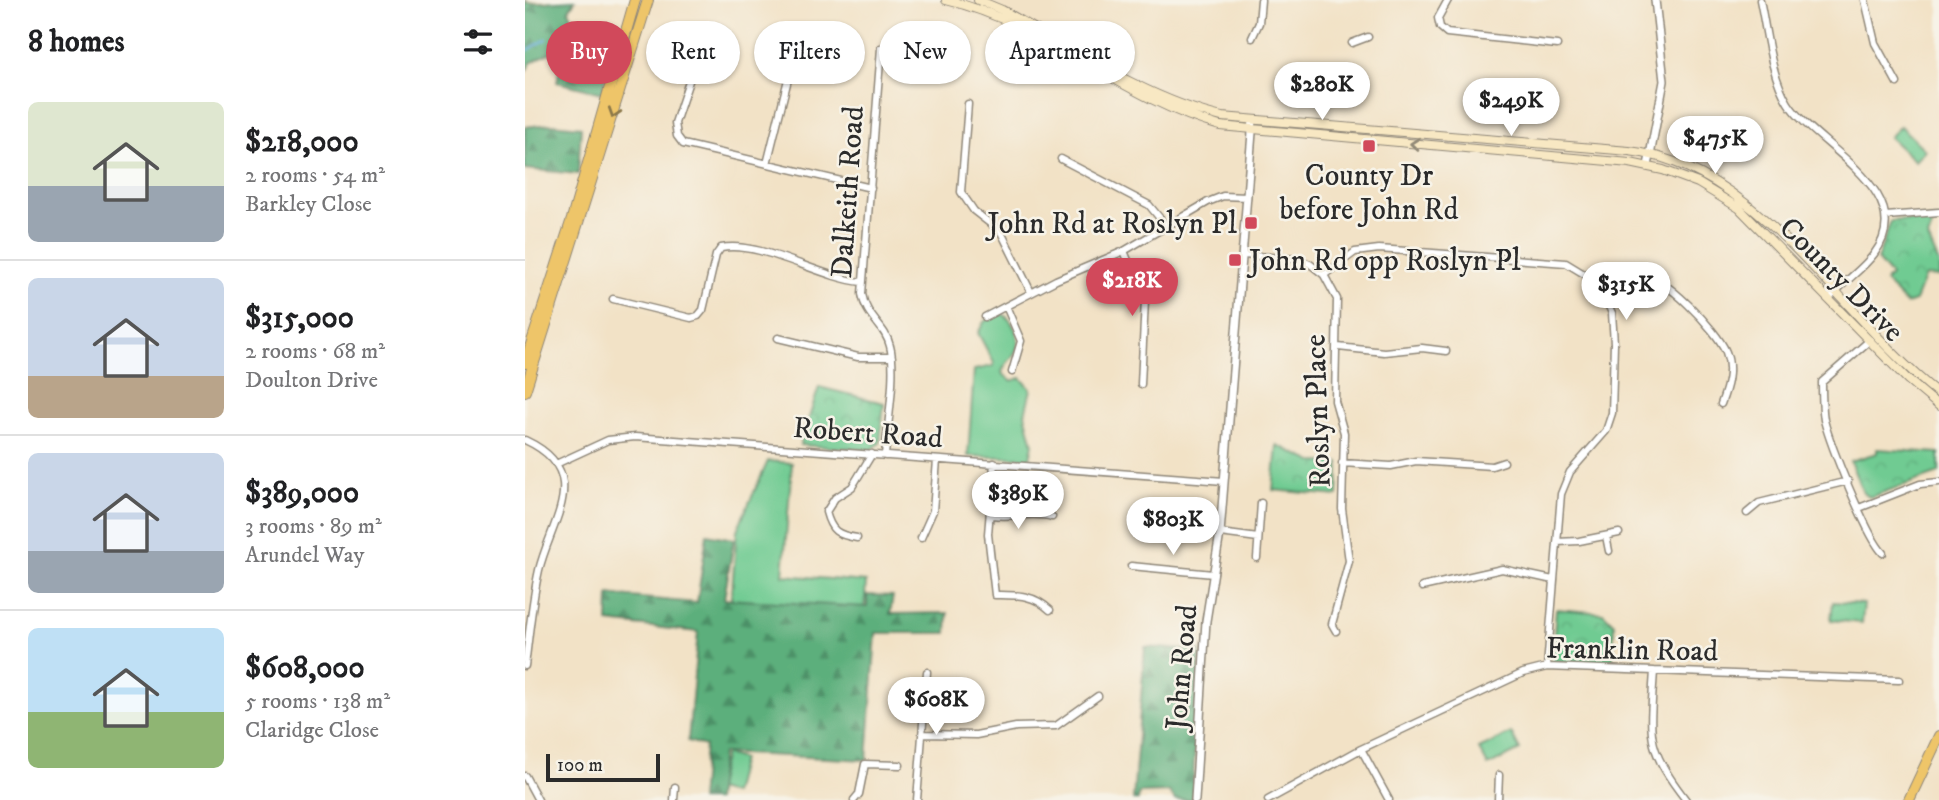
<!DOCTYPE html>
<html lang="en">
<head>
<meta charset="utf-8">
<style>
	:root { --surface:#fff; --page:#f2f2f2; --text:#202124; --muted:#757577; --line:#e0e0e0; --accent:#d1495b }
	body { margin:0; font-family:"IM FELL DW Pica",serif; background:var(--page); color:var(--text); height:100vh; display:flex; flex-direction:column; font-size:26px; white-space:nowrap }
	* { box-sizing:border-box; margin:0 }
	p { font-size:23px; color:var(--muted) }
	.icon { flex:none; width:38px; height:38px; fill:none; stroke:currentColor; stroke-width:2; stroke-linecap:round; stroke-linejoin:round }
	.map { position:relative; flex:1; overflow:hidden }
	.side { display:flex; flex-direction:column; background:var(--surface); width:525px }
	.side>* { flex:none }
	.hud { position:absolute; left:21px; top:21px; width:665px; height:63px; display:flex; gap:14px }
	.scale { position:absolute; left:21px; bottom:18px; width:114px; box-sizing:border-box; padding-left:7px; border:4px solid #2b2b2b; border-top:0; font-size:19px; line-height:24px; white-space:nowrap; color:#2b2b2b; -webkit-text-stroke:5px #f7f3e8; paint-order:stroke }
	.price { position:absolute; translate:-50% -60px; padding:0 16px; border-radius:24px; background:#fff; color:#222; font-size:23px; line-height:46px; filter:drop-shadow(0 2px 4px #0008) }
	.price::after { content:''; position:absolute; left:50%; top:42px; width:21px; height:16px; margin-left:-10px; background:inherit; clip-path:polygon(0 0,100% 0,50% 100%) }
	.price.current { background:var(--accent); color:#fff }
	ul { padding:0; list-style:none }
	li { display:flex; align-items:center; gap:21px; height:175px; padding:0 28px }
	li+li { border-top:2px solid var(--line) }
	li span { display:grid; place-items:center; flex:none; width:196px; height:140px; border-radius:10px; color:#555 }
	li>.icon { margin-inline-start:auto }
	span .icon { width:84px; height:84px; fill:#fffc; stroke-width:1 }
	li b { font-size:30px }
	h2 { display:flex; justify-content:space-between; align-items:center; height:84px; padding:0 28px; font-size:30px }
	.tag { padding:0 24px; border-radius:32px; background:var(--surface); box-shadow:0 2px 5px #0004; font-size:24px; line-height:63px }
	.tag.current { background:var(--accent); color:#fff }
	main { display:flex; flex:1; min-height:0 }
	.map>svg:first-child { display:block }
	.grass { fill:#70cb92; stroke:#4e7b5e; stroke-width:2 }
	.forest { fill:url(#forest-firs); stroke:#446d54; stroke-width:2 }
	.park { fill:url(#park-crowns); stroke:#4e7b5e; stroke-width:2 }
	.lines { fill:none; stroke-linecap:round; stroke-linejoin:round }
	.stream { stroke:#5faad7; stroke-width:2.5 }
	.minor-casing { stroke:#8e8678; stroke-width:9 }
	.tertiary-casing { stroke:#8e8678; stroke-width:10 }
	.secondary-casing { stroke:#8e8678; stroke-width:10 }
	.primary-casing { stroke:#8e8678; stroke-width:12 }
	.minor { stroke:#fff; stroke-width:6 }
	.tertiary { stroke:#fff; stroke-width:7 }
	.secondary { stroke:#f8e8c3; stroke-width:8 }
	.primary { stroke:#eec569; stroke-width:10 }
	.oneway { stroke:#8c784a }
	.oneway2 { stroke:#928a77 }
	.poi-dot { fill:#d1495b; stroke:#f7f3e8; stroke-width:2.5 }
	.labels { text-anchor:middle; stroke-width:5; stroke-linejoin:round; paint-order:stroke }
	.poi-label { font-size:30px; fill:#2b2b2b; stroke:#f7f3e8 }
	.street-label { font-size:30px; fill:#2b2b2b; stroke:#f7f3e8 }
</style>
</head>
<body>
<main>
<section class="side">
<h2>8 homes<svg class="icon" aria-label="filters" viewBox="0 0 24 24"><path d="M4 7h16M4 17h16"/><circle cx="9" cy="7" r="2"/><circle cx="15" cy="17" r="2"/></svg></h2>
<ul>
<li><span style="background:linear-gradient(#dfe7d0 60%,#9aa5b1 0)"><svg class="icon" aria-label="home" viewBox="0 0 24 24"><path d="M3 11l9-7 9 7M6 9v11h12V9"/></svg></span><div><b>$218,000</b><p>2 rooms · 54 m²</p><p>Barkley Close</p></div></li>
<li><span style="background:linear-gradient(#c9d6e8 70%,#b9a48a 0)"><svg class="icon" aria-label="home" viewBox="0 0 24 24"><path d="M3 11l9-7 9 7M6 9v11h12V9"/></svg></span><div><b>$315,000</b><p>2 rooms · 68 m²</p><p>Doulton Drive</p></div></li>
<li><span style="background:linear-gradient(#c9d6e8 70%,#9aa5b1 0)"><svg class="icon" aria-label="home" viewBox="0 0 24 24"><path d="M3 11l9-7 9 7M6 9v11h12V9"/></svg></span><div><b>$389,000</b><p>3 rooms · 89 m²</p><p>Arundel Way</p></div></li>
<li><span style="background:linear-gradient(#bfe0f5 60%,#8fb573 0)"><svg class="icon" aria-label="home" viewBox="0 0 24 24"><path d="M3 11l9-7 9 7M6 9v11h12V9"/></svg></span><div><b>$608,000</b><p>5 rooms · 138 m²</p><p>Claridge Close</p></div></li>
</ul>
</section>
<div class="map">
<svg width="1414" height="800" viewBox="0 0 1414 800">
	<defs>
		<pattern id="forest-firs" width="22" height="20" patternUnits="userSpaceOnUse" patternTransform="scale(1.75)"><rect width="22" height="20" fill="#5caf7c"/><path d="M5 1l3.5 6h-7zM16 11l3.5 6h-7z" fill="#4c8f66"/></pattern>
		<pattern id="park-crowns" width="20" height="18" patternUnits="userSpaceOnUse" patternTransform="scale(1.75)"><rect width="20" height="18" fill="#70cb92"/><path d="M2 6a3 3 0 1 1 6 0M12 15a3 3 0 1 1 6 0" fill="none" stroke="#61ae7e"/></pattern>
	</defs>
	<rect width="100%" height="100%" fill="#f7f3e8"/>
	<filter id="ink" filterUnits="userSpaceOnUse"><feTurbulence type="fractalNoise" baseFrequency=".0143" numOctaves="2"/><feDisplacementMap in="SourceGraphic" scale="14" xChannelSelector="R" yChannelSelector="G"/><feConvolveMatrix kernelMatrix="1 2 1 2 8 2 1 2 1" color-interpolation-filters="sRGB"/></filter>
	<filter id="wash" filterUnits="userSpaceOnUse"><feTurbulence type="fractalNoise" baseFrequency=".00686" numOctaves="4" result="noise"/><feDisplacementMap in="SourceGraphic" scale="28" xChannelSelector="R" yChannelSelector="G"/><feGaussianBlur stdDeviation="1.57" result="paint"/><feColorMatrix in="noise" values="0 0 0 0 0 0 0 0 0 0 0 0 0 0 0 0 0 1.4 0 .05"/><feComposite in="paint" operator="in"/></filter>
	<g filter="url(#wash)">
		<rect width="100%" height="100%" fill="#f2e2c6"/>
		<path class="grass" d="M1375 126 1400 150 1390 161 1364 137Z
			M475 313C487 317 496 337 492 348 489 359 479 362 477 373L486 381 496 378 506 389 500 414 508 444 505 458 443 456 449 370 468 366 469 363 453 333 459 322Z
			M243 461 267 463 258 575 341 582 339 612 206 601 212 530Z
			M1308 602 1339 604 1337 623 1306 620Z
			M986 733 995 750 963 766 954 749Z
			M200 754 217 759 208 794 191 790Z"/>
		<path class="forest" d="M0 0 2 3 50 0 44 10C53 34 66 37 89 43L77 93 32 82 37 56 24 53 6 63 0 72Z
			M26 124 56 127 53 174 0 169V127Z
			M182 534 209 539 199 599 342 607V595L368 596 365 614 423 613 422 633H351L342 760 197 753 191 800H175L180 746 163 741 173 632 83 622 84 595 172 603Z
			M620 647 675 651 667 800H650L644 792 614 793 613 800H608Z"/>
		<path class="park" d="M1410 219 1403 238 1414 264V277L1400 276 1390 301 1381 304 1360 282 1366 276 1352 260 1366 221Z
			M294 387 359 403 355 443 346 450 275 445Z
			M752 445 788 462 814 463 813 496 748 490Z
			M1352 449 1414 453V473L1345 497 1338 493 1325 461 1352 453Z
			M1031 609 1078 613 1089 624 1088 663 1027 661Z"/>
		<g class="lines">
			<path class="stream" d="M0 52 21 39"/>
		</g>
	</g>
	<g filter="url(#ink)">
		<g class="lines">
			<g class="minor-casing">
				<path id="minor" d="M923 0 913 18 915 27 922 33 1032 45
					M1235 0C1242 32 1245 74 1263 103 1289 145 1396 192 1349 254 1337 270 1318 282 1304 299
					M1340 0 1350 43 1372 83
					M182 27 150 123 152 136 158 144 346 188
					M727 38 734 23 736 0
					M827 43 843 37
					M356 48 337 294C341 318 360 325 365 346 372 372 362 427 360 456
					M443 104 436 192 449 211 476 232 506 292
					M536 159 624 205 642 227
					M242 164 269 55
					M1361 216 1414 212
					M599 251 620 300 616 384
					M717 255 772 259 785 264 799 275 812 299 810 401 819 433 817 509 824 561 807 624 811 631
					M799 275 830 252 854 249 1041 263 1064 277 1075 288 1087 313 1089 343 1087 413 1081 431 1045 472 1036 494 1022 667
					M1075 288C1089 280 1099 273 1115 273 1139 275 1192 330 1201 352 1208 370 1202 388 1196 404
					M88 299 166 318 173 316 178 310 191 255 196 248C235 240 295 278 337 282
					M481 306 496 341 487 372
					M460 317 531 280 599 251 683 202 698 196 722 197
					M253 338 333 357H367
					M1345 340 1297 382C1297 394 1297 408 1299 420 1305 444 1342 537 1358 553
					M813 347 859 352 897 348 921 351
					M0 440C69 472 26 520 14 570 7 601 4 634 0 666
					M469 463 463 534 470 595C493 595 508 594 525 610
					M817 463 866 466 891 461 967 466 979 462
					M31 464 83 440 110 437 699 481
					M1334 508 1395 484 1414 482
					M1222 513 1234 503 1323 481
					M467 515C486 518 513 511 527 517
					M695 533 733 538
					M1081 536 1084 551
					M332 538C312 535 306 531 301 512L310 498 327 487 347 454
					M396 538 408 511 412 460
					M1032 542 1054 541 1094 533
					M732 558 736 503
					M606 566 688 574
					M897 587 977 569 1028 580
					M1129 671C1125 735 1119 746 1161 800
					M398 734 451 735 491 727 531 726 573 696
					M836 749 864 800
					M0 776 13 800
					M149 800 150 787
					M329 800 334 794 340 764 375 765
					M392 800 402 672
					M743 800 836 749 998 673 1022 667 1374 680
					M973 800 974 775"/>
			</g>
			<g class="tertiary-casing">
				<path id="tertiary" d="M1123 166 1139 81 1130 0
					M670 800 681 621 695 533 728 120"/>
			</g>
			<g class="secondary-casing">
				<path id="secondary" d="M421 0C520 23 597 99 695 126L1105 163 1138 170 1173 183 1214 208 1383 380 1414 406
					M453 0 477 10C544 47 623 100 697 117L1104 151C1234 165 1316 318 1414 394"/>
			</g>
			<g class="primary-casing">
				<path id="primary" d="M0 363 47 219 110 0
					M0 391 123 0
					M1384 800 1414 736"/>
			</g>
			<use href="#minor" class="minor"/>
			<use href="#tertiary" class="tertiary"/>
			<use href="#secondary" class="secondary"/>
			<use href="#primary" class="primary"/>
		</g>
		<defs><path id="oneway-chevron" d="M-2-3.5L2.5 0L-2 3.5" fill="none" stroke-width="1.6" stroke-linecap="round" stroke-linejoin="round" transform="scale(1.75)"/></defs>
		<use class="oneway" href="#oneway-chevron" transform="translate(89 113) rotate(108)"/>
		<use class="oneway2" href="#oneway-chevron" transform="translate(890 144) rotate(-175)"/>
	</g>
	<g class="poi-dot">
		<rect x="837" y="139" width="14" height="14" rx="3.5"/>
		<rect x="719" y="216" width="14" height="14" rx="3.5"/>
		<rect x="703" y="253" width="14" height="14" rx="3.5"/>
	</g>
	<g class="labels">
		<g class="poi-label">
			<text x="844" y="185">County Dr<tspan x="844" dy="34">before John Rd</tspan></text>
			<text x="712" y="233" text-anchor="end">John Rd at Roslyn Pl</text>
			<text x="724" y="270" text-anchor="start">John Rd opp Roslyn Pl</text>
		</g>
		<g class="street-label">
			<text transform="translate(322 192) rotate(-86)" y="10">Dalkeith Road</text>
			<text transform="translate(1317 279) rotate(45)" y="10">County Drive</text>
			<text transform="translate(792 411) rotate(-92)" y="10">Roslyn Place</text>
			<text transform="translate(343 432) rotate(4)" y="10">Robert Road</text>
			<text transform="translate(1107 649) rotate(1)" y="10">Franklin Road</text>
			<text transform="translate(656 667) rotate(-85)" y="10">John Road</text>
		</g>
	</g>
</svg>
<div class="scale">100 m</div>
<b class="price" style="left:797px;top:122px">$280K</b>
<b class="price" style="left:986px;top:138px">$249K</b>
<b class="price" style="left:1190px;top:176px">$475K</b>
<b class="price current" style="left:607px;top:318px">$218K</b>
<b class="price" style="left:1101px;top:322px">$315K</b>
<b class="price" style="left:493px;top:531px">$389K</b>
<b class="price" style="left:648px;top:557px">$803K</b>
<b class="price" style="left:411px;top:737px">$608K</b>
<div class="hud">
<a class="tag current">Buy</a>
<a class="tag">Rent</a>
<a class="tag">Filters</a>
<a class="tag">New</a>
<a class="tag">Apartment</a>
</div>
</div>
</main>
</body>
</html>
